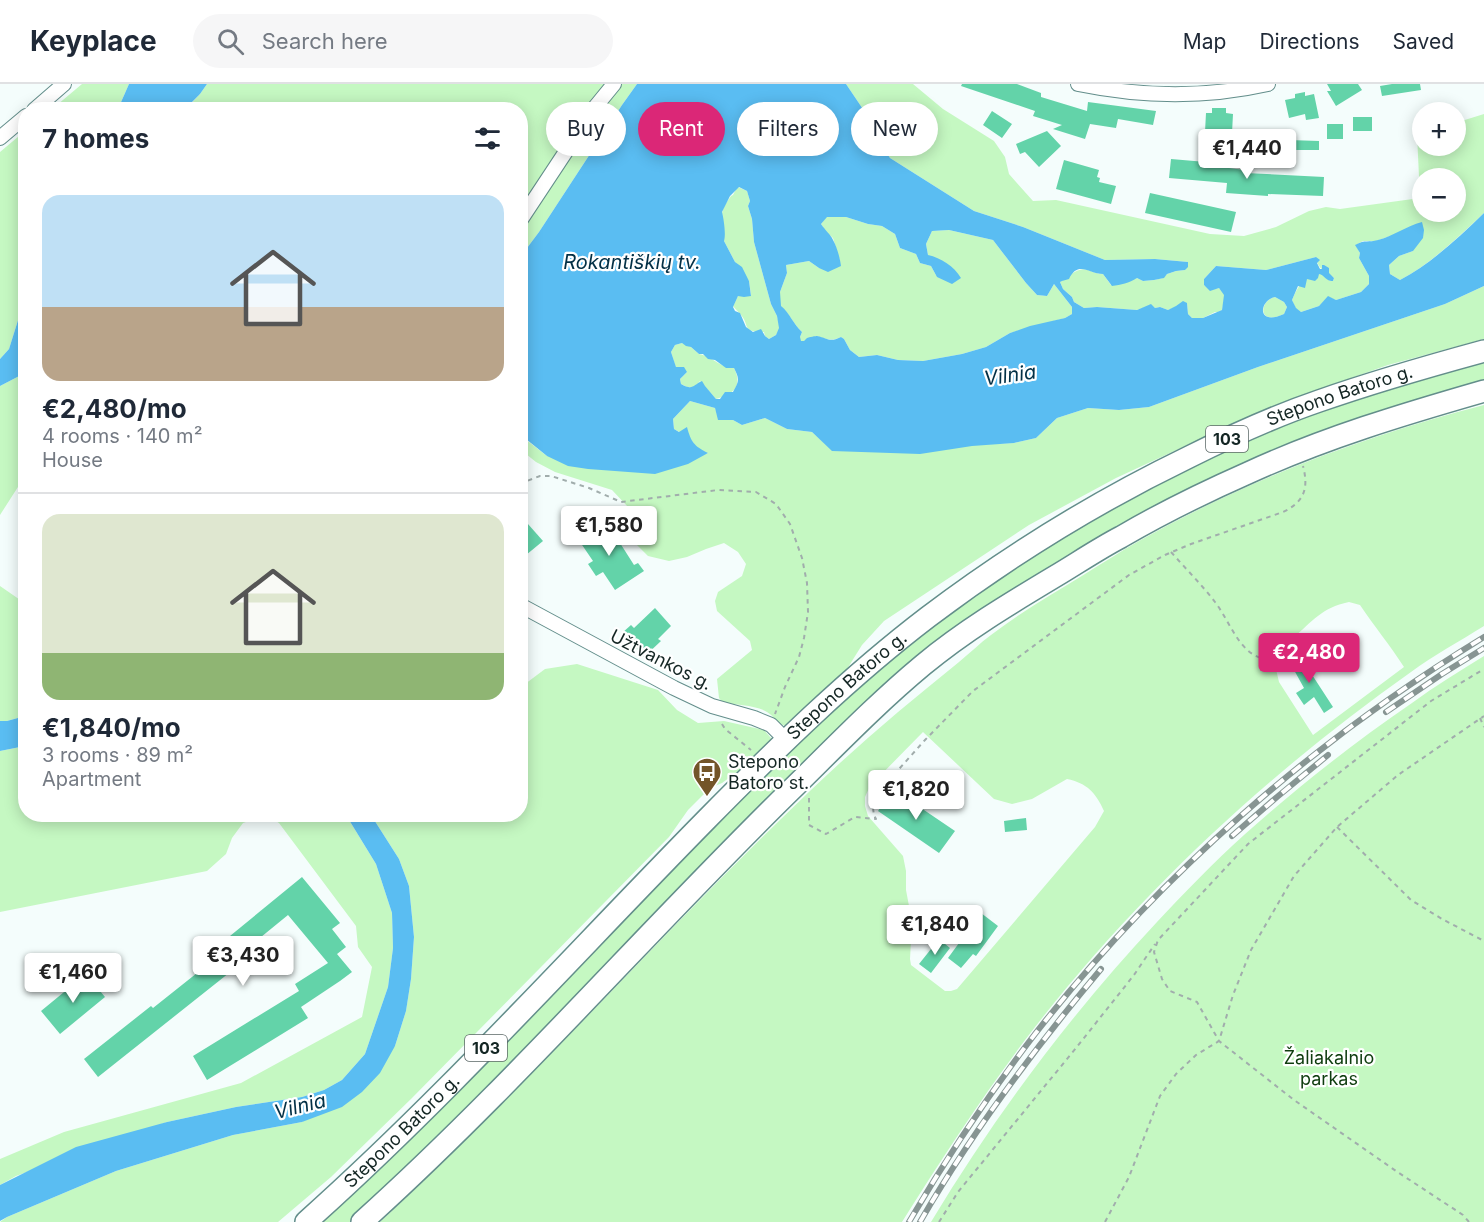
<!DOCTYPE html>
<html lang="en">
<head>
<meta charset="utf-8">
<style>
	:root { --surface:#fff; --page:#f6f6f7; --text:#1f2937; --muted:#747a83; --line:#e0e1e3; --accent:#db2777 }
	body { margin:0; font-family:Inter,sans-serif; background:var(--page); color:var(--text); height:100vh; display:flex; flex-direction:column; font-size:22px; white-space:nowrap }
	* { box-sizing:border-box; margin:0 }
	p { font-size:20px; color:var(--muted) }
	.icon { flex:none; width:33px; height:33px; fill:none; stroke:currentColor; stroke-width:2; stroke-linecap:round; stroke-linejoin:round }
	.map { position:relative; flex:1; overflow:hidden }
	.sheet { position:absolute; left:18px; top:18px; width:510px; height:720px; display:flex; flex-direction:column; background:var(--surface); border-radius:24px; box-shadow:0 3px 15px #0003 }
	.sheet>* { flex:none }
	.hud { position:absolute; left:546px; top:18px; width:570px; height:54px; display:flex; gap:12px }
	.tools { position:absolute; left:1412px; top:18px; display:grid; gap:12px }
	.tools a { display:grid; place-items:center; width:54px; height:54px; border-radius:50%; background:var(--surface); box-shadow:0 3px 15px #0003; font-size:30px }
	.price { position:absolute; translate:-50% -51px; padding:0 14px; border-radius:6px; background:#fff; color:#222; font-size:20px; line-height:39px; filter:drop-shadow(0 2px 3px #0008) }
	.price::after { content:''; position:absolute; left:50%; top:36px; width:18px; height:14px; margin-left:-9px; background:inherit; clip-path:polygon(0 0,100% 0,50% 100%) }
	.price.selected { background:var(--accent); color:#fff }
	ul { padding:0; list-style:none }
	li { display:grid; align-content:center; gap:12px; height:318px; padding:0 24px }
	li+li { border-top:2px solid var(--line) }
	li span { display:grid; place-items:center; height:186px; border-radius:18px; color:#555 }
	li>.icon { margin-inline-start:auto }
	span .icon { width:108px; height:108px; fill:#fffc; stroke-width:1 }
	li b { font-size:26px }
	h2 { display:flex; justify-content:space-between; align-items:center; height:72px; padding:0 24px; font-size:26px }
	.tag { padding:0 21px; border-radius:27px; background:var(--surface); box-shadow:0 3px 15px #0003; font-size:21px; line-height:54px }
	.tag.selected { background:var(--accent); color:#fff }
	header { display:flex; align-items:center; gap:36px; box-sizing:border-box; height:84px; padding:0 30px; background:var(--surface); border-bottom:2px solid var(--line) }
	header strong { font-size:28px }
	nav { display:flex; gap:33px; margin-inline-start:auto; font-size:21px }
	.search { width:420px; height:54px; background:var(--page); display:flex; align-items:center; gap:15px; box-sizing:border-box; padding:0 21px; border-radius:33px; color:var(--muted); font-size:22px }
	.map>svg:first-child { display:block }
	.green { fill:#c5f8c2; fill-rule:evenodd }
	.water { fill:#5abdf2; fill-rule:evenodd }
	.building { fill:#63d3a9 }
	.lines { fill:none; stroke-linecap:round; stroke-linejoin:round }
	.street-casing { stroke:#638e8b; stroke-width:16 }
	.primary-casing { stroke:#638e8b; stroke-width:24 }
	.path { stroke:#a1adac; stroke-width:2; stroke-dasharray:4.5 4.5; stroke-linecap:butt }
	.street { stroke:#fff; stroke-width:14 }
	.primary { stroke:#fff; stroke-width:21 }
	.rail-casing { stroke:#879593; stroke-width:6 }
	.rail { stroke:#fff; stroke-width:4; stroke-dasharray:11; stroke-linecap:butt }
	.labels { text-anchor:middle; stroke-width:4.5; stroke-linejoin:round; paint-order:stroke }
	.shield { fill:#fff; stroke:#5a6766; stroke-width:1.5 }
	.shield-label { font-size:16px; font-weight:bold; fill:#142624 }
	.street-label { font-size:18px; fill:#142624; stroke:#fff }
	.poi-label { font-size:18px; fill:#142624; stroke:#fff; text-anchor:start }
	.park-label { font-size:18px; fill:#0f3d0f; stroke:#fff }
	.water-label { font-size:20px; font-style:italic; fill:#033046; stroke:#fff }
</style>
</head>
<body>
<header>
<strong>Keyplace</strong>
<div class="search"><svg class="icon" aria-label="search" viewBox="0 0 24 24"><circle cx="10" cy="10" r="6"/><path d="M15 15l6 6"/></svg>Search here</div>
<nav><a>Map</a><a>Directions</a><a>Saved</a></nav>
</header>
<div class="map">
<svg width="1484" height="1138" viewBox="0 0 1484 1138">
	<rect width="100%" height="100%" fill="#f4fdfc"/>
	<path class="green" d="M82 0H129L118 25 51 26Z
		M207 0H637L622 21 539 148 521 172 520 26H185L200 10Z
		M846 0H913L943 25 994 57 1005 73 1009 90 1033 117 1056 116 1210 150 1244 152 1276 143 1309 127 1326 123 1340 125 1420 114 1417 50 1422 48V62H1455V39L1484 30V129C1457 154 1432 179 1400 196L1390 190 1389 181 1399 172 1413 167 1390 152 1376 157H1363L1356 161 1360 169 1359 174 1369 192V200L1361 208 1336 216 1328 213 1319 222 1301 228 1296 225 1292 216C1297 205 1300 197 1312 192 1315 191 1319 189 1322 190 1325 192 1327 195 1330 197H1333L1334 194C1324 186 1318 186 1316 173L1266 186 1216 182 1204 195V201L1210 206 1219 204 1225 211 1222 226 1218 228H1215L1203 234H1192L1188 230 1187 219 1168 226 1160 223 1155 224 1151 221 1137 226 1097 223 1084 224 1074 218 1072 213 1063 205 1060 198C1069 193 1077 182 1088 186 1094 188 1097 190 1103 190L1111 201 1137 194 1143 197 1154 196 1163 194 1167 190 1176 187 1185 186 1188 178 1155 175 1105 176 1023 143 974 127 890 74 879 57 873 40ZM1422 94H1455V128H1422Z
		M25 47V214L9 265 0 275V68Z
		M738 103 747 107 750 117 748 122 752 135 754 158 771 220 777 232 780 244 776 251 769 255 765 252 764 248C740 248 751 241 740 230 738 227 735 225 733 222L738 212 751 211 749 197 735 178 724 157 722 129 724 122 731 112 733 111 736 105Z
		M826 133H846L868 140 882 142 895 150 900 164 916 170 920 179 931 182 937 193 928 171 926 160 932 147 949 146 993 156 1026 199 1037 211 1047 212 1054 200 1072 223V230L1065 234 1010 249 986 263 962 270 923 277 898 276 877 271 859 273 850 266 844 255 841 253C832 257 826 256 817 252L804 257H800V253L802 248C793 240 790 229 780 222V208L787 189 786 181 809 177 819 184 840 177 833 154 826 148 821 140Z
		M1484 202V255L1388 281 1317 306 1211 350 1116 394 1029 441 884 537 862 561 847 585 813 620 786 642C777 640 774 632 767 628 756 621 735 621 722 618L719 614 717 595 752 566 750 557 717 527 715 517 718 508 742 492 746 480 738 468 724 459 706 465 687 473 669 477 648 472 637 461 628 423 612 406 555 388 536 378 521 366 520 351 547 372 708 370 696 363 690 354 674 345 673 335 690 317 715 324 719 336H733L742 341 765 334 787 345 812 348 833 367 1014 359 1036 354 1057 334 1088 324 1119 326 1149 323 1258 283 1445 220Z
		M1275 213 1284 218 1287 223 1284 230C1257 243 1259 216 1275 213Z
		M682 259 691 263 699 270C712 272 720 284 734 284 743 302 734 310 716 315L700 297 695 303H687L681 300 680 295 687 288 676 284 671 268 675 261Z
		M1484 276V301L1339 345 941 557 418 1076 352 1138H317L608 850 817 639 944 530 1084 437 1255 351 1362 311Z
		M25 289V392L0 431V302Z
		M1484 321V542C1460 557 1434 571 1411 588 1271 687 1141 807 1035 943 987 1005 944 1071 902 1138H380C530 1000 664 846 811 706 858 661 908 619 959 578 970 569 980 559 991 551 1021 528 1054 509 1085 490 1103 479 1121 467 1139 457 1247 396 1364 352 1484 321ZM1349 518 1360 521C1374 542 1390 561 1404 583L1313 651 1279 598 1271 564C1278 561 1287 559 1293 554 1313 537 1321 524 1349 518ZM923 648 994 715 1012 720 1032 715 1067 695C1087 699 1096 709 1104 727L1095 743 957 905 951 907H945L911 881 910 875 912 838 906 806V787L903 772 868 732 865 722V713L870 702Z
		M0 502 26 520 25 632 7 637H0Z
		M1484 572V1138H931C996 1030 1071 930 1157 838 1185 808 1214 778 1244 751 1297 704 1353 659 1412 619 1435 602 1460 587 1484 572Z
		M577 580 658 606 677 626 698 639 724 637 764 646 771 654 770 657 748 680 722 699 710 704 688 726 669 753 412 1014 331 1093 278 1138H0L7 1133 116 1087 233 1051 302 1038 395 962 406 927 411 895 414 853 409 802 399 775 371 731 520 730 521 603 545 585Z
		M25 662 26 730 346 731 376 780 392 829 393 864 388 903 365 970 342 996 324 1006 302 1013 236 1023 167 1038 16 1092 0 1101V1075L64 1048 241 999 362 933 372 883 358 863 356 842 279 739 266 731 243 739 232 754 226 770 207 787 0 828V667Z"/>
	<path class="water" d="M129 0H207L200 10 185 25H118Z
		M637 0H846L873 40 879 57 890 74 974 127 1023 143 1105 176 1155 175 1188 178V183L1185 186 1176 187 1167 190 1164 194 1154 196 1143 197 1137 194C1129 199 1121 201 1112 202L1103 190C1089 190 1078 176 1069 195L1062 197 1060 198 1063 205 1072 213 1074 218 1084 224 1097 223 1137 226 1151 220 1155 224 1160 223 1168 226 1176 222 1183 217 1187 219 1188 230 1192 234H1203L1222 226 1224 211 1219 204 1210 207 1204 201V195L1216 182 1266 186 1316 173 1320 176 1317 179 1320 185H1322V181H1324L1329 184V189L1334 194 1333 197C1326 198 1325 191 1319 190L1318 194 1315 197 1307 195 1305 204 1298 202 1292 216 1296 224 1301 228 1319 222 1328 212 1336 216 1361 208 1369 200V192L1359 174 1360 169 1355 161C1366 155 1368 159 1378 156 1394 152 1406 142 1422 138L1424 146 1423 154 1413 167 1399 172 1389 181 1390 190 1400 196C1432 179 1458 154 1484 129V202L1445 220 1258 283 1149 323 1119 326 1088 324 1057 334 1036 354 1014 359 972 362 920 370 832 367 812 348 787 345 765 334 742 341 733 336H718L715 324 690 317 673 335 674 345 679 348 687 343C691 358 694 362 708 369L688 380 655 390 588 385 568 382 547 372 521 351V172L539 148 622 21ZM739 103 747 107 750 117 748 122 752 135 754 158 771 220 777 232 779 244 776 251 769 255 765 252 761 245 753 248 746 243 740 229 735 227 733 223 738 212 744 213 751 212 749 197 742 183 735 178 724 157C726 151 724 136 722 128L730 112ZM827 133H846L868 140 882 142 895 150 900 164 916 170 920 179 931 182 937 193 952 200 961 194C954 182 941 174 928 171L926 160 932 147 949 146 993 156 1026 199 1037 211 1047 212 1054 200 1072 223V230L1065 234 1030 242 1010 249 986 263 962 270 923 277 898 276 877 271 859 273 850 266 844 255 841 253C829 259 828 254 817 252 816 252 809 253 807 254L804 257H801L800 253 802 248C793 240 790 229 781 222L780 208 787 189 786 181 809 177 819 184 828 188 841 182C840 174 837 163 833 156 831 151 825 146 821 140ZM1275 213 1284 218 1287 223 1284 230C1256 243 1259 216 1275 213ZM682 259 686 262 691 263 699 270H703L708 275 715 276 726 284H734C740 296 739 297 733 308H725L720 315H716L705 302 702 297C693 301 693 307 681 300L680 295 687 288 684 283H676L671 268 675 261Z
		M25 214V289L0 302V275L9 265Z
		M25 632V662L0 667V637H7Z
		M346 731H371L399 775 409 802 414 853 411 895 406 927 395 962 380 989 362 1008 342 1023 302 1038 233 1051 116 1087 7 1133 0 1137V1101L76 1063 167 1038 236 1023 302 1013 324 1006 342 996 365 970 388 903 393 864 392 829 376 780Z"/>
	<path class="building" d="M962 0H1017L1041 9V13L1087 27 1088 18 1156 27 1153 41 1118 35 1116 44 1090 40 1085 55 1053 45 1062 41 1033 32 1035 27 961 2Z
		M1327 0H1358L1362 6 1336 22 1327 7H1331Z
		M1392 0H1420L1421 6 1382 12 1380 2Z
		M1305 8V12L1314 10 1319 34 1306 36 1305 30 1289 34 1285 16 1295 14V10Z
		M1212 24H1226V29L1233 30 1232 49 1205 48 1206 29H1212Z
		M992 27 1012 40 1002 54 983 41Z
		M1353 33H1372V47H1353Z
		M1327 40H1343V55H1327Z
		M1047 47 1061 62 1039 83 1025 68 1020 70 1016 60Z
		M1289 56 1319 57V66H1289Z
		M1171 75 1229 80V84L1245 86V89L1324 93 1323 112 1268 110V112L1226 109 1227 99 1169 94Z
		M1064 76 1099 86 1097 93 1100 94 1099 98 1116 102 1111 120 1056 105Z
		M1150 109 1236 128 1231 148 1145 129Z
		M520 431 543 457 520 476Z
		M603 438 618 461 620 459 634 481 638 479 644 487 615 506 603 488 596 492 588 480 593 477 578 455Z
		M655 524 671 542 658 555 661 557 644 573 622 549 631 541 634 544Z
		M1298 572 1299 575 1305 572 1311 581 1307 583 1333 623 1324 629 1314 613 1304 621 1296 609 1304 604 1289 577Z
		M893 705 955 747 939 769 878 727Z
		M1026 734 1027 746 1005 748 1004 737Z
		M302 793 340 839 332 845 346 863 337 870 352 888 340 897 301 923 308 934 207 996 193 972 299 907 295 900 328 879 288 831 229 879 234 885 98 993 84 975 151 922 153 924 236 858 230 852Z
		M981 829 998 842 976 872 973 870 961 884 948 874Z
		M939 855 950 864 931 889 919 880Z
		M86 890 105 913 60 950 41 927Z"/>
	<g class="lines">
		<g class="street-casing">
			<path id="street" d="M1078 0C1141 13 1206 14 1268 0
				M34 26 64 0
				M0 54 26 32
				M520 137 596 22 614 0
				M520 521 674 604 712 622 754 634 771 641 786 656"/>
		</g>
		<g class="primary-casing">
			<g id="primary">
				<path id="s1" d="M306 1138C447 1012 574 870 707 735 777 664 848 594 928 533 1010 471 1096 418 1189 373 1231 352 1275 332 1319 317 1373 298 1429 282 1484 267"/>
				<path d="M362 1138C512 1003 645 849 789 708 833 665 876 620 923 581 964 547 1009 520 1054 493 1076 480 1098 465 1121 453 1162 429 1205 408 1248 389 1324 354 1404 330 1484 307"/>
			</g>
		</g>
		<path class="path" d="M520 401 527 397 540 392H551L589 404 621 418 718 406 756 408 776 420 790 440 802 474 807 499 808 528 804 554 799 573 785 603 775 630
			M1171 468C1186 485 1202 501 1215 518 1234 543 1244 587 1285 572 1294 569 1302 561 1309 557
			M1480 634 1484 643
			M722 640 725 645 751 666
			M809 714V741L826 750 855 733 876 735C872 727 873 722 874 713L925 656 973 607 1129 491 1165 471 1191 460 1283 428C1304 418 1309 405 1303 382
			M1337 743 1411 816 1442 835 1484 857
			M939 1138 958 1108 1076 964 1134 891 1155 860
			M1105 1138 1129 1093 1160 1012 1176 990 1196 971 1219 957 1233 911 1251 866 1294 792 1337 743 1398 691 1484 632
			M1469 1138 1463 1131 1396 1087 1294 1016 1219 957 1197 918 1170 907 1162 895 1154 868 1158 856 1248 760 1431 617 1484 585"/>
		<use href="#street" class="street"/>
		<use href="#primary" class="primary"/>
		<g class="rail-casing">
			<path id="rail" d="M1386 628 1442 590 1484 564
				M1232 752 1277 713 1328 671
				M909 1138C947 1073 989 1010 1035 950 1158 792 1313 657 1484 553
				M920 1138C972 1048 1034 965 1101 885"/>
		</g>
		<use href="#rail" class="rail"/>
	</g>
	<defs>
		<g id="bus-pin" transform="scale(1.5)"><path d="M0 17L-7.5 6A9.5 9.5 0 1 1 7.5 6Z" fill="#735529" stroke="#fff"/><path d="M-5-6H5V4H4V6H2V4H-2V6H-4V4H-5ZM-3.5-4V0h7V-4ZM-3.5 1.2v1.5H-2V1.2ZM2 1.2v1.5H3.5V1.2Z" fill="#fff"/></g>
	</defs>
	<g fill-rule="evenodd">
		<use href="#bus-pin" x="707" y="688"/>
	</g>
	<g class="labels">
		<g class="shield">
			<rect x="1206" y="342" width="42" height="26" rx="4.5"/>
			<rect x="465" y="951" width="42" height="26" rx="4.5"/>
		</g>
		<g class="shield-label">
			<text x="1227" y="361">103</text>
			<text x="486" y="970">103</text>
		</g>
		<g class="street-label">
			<text dy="6" stroke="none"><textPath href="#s1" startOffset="1338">Stepono Batoro g.</textPath></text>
			<text transform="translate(661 576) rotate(27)" y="6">Užtvankos g.</text>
			<text dy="6" stroke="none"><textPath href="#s1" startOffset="762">Stepono Batoro g.</textPath></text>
			<text dy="6" stroke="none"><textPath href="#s1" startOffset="132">Stepono Batoro g.</textPath></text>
		</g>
		<g class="poi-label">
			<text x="728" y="684">Stepono<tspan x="728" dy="21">Batoro st.</tspan></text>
		</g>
		<g class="park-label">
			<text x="1329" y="980">Žaliakalnio<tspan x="1329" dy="21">parkas</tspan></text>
		</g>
		<g class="water-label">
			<text x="632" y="185">Rokantiškių tv.</text>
			<text transform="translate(1010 291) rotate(-8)" y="7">Vilnia</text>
			<text transform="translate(300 1022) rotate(-14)" y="7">Vilnia</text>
		</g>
	</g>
</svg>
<div class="tools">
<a>+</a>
<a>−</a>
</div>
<b class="price" style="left:1247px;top:96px">€1,440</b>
<b class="price" style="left:609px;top:473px">€1,580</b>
<b class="price selected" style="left:1309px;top:600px">€2,480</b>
<b class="price" style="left:916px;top:737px">€1,820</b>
<b class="price" style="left:935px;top:872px">€1,840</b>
<b class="price" style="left:243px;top:903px">€3,430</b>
<b class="price" style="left:73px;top:920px">€1,460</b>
<div class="hud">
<a class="tag">Buy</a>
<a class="tag selected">Rent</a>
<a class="tag">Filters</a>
<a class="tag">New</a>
</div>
<section class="sheet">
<h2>7 homes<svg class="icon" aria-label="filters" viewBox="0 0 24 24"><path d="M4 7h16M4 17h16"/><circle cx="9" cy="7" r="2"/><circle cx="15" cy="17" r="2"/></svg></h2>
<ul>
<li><span style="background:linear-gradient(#bfe0f5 60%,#b9a48a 0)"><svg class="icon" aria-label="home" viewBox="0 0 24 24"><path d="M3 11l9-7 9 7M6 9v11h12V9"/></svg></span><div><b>€2,480/mo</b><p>4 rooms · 140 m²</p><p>House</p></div></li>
<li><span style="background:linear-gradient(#dfe7d0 75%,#8fb573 0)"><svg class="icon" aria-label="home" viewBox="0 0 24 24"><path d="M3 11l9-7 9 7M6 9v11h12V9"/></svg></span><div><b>€1,840/mo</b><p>3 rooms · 89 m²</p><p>Apartment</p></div></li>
</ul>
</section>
</div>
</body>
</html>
